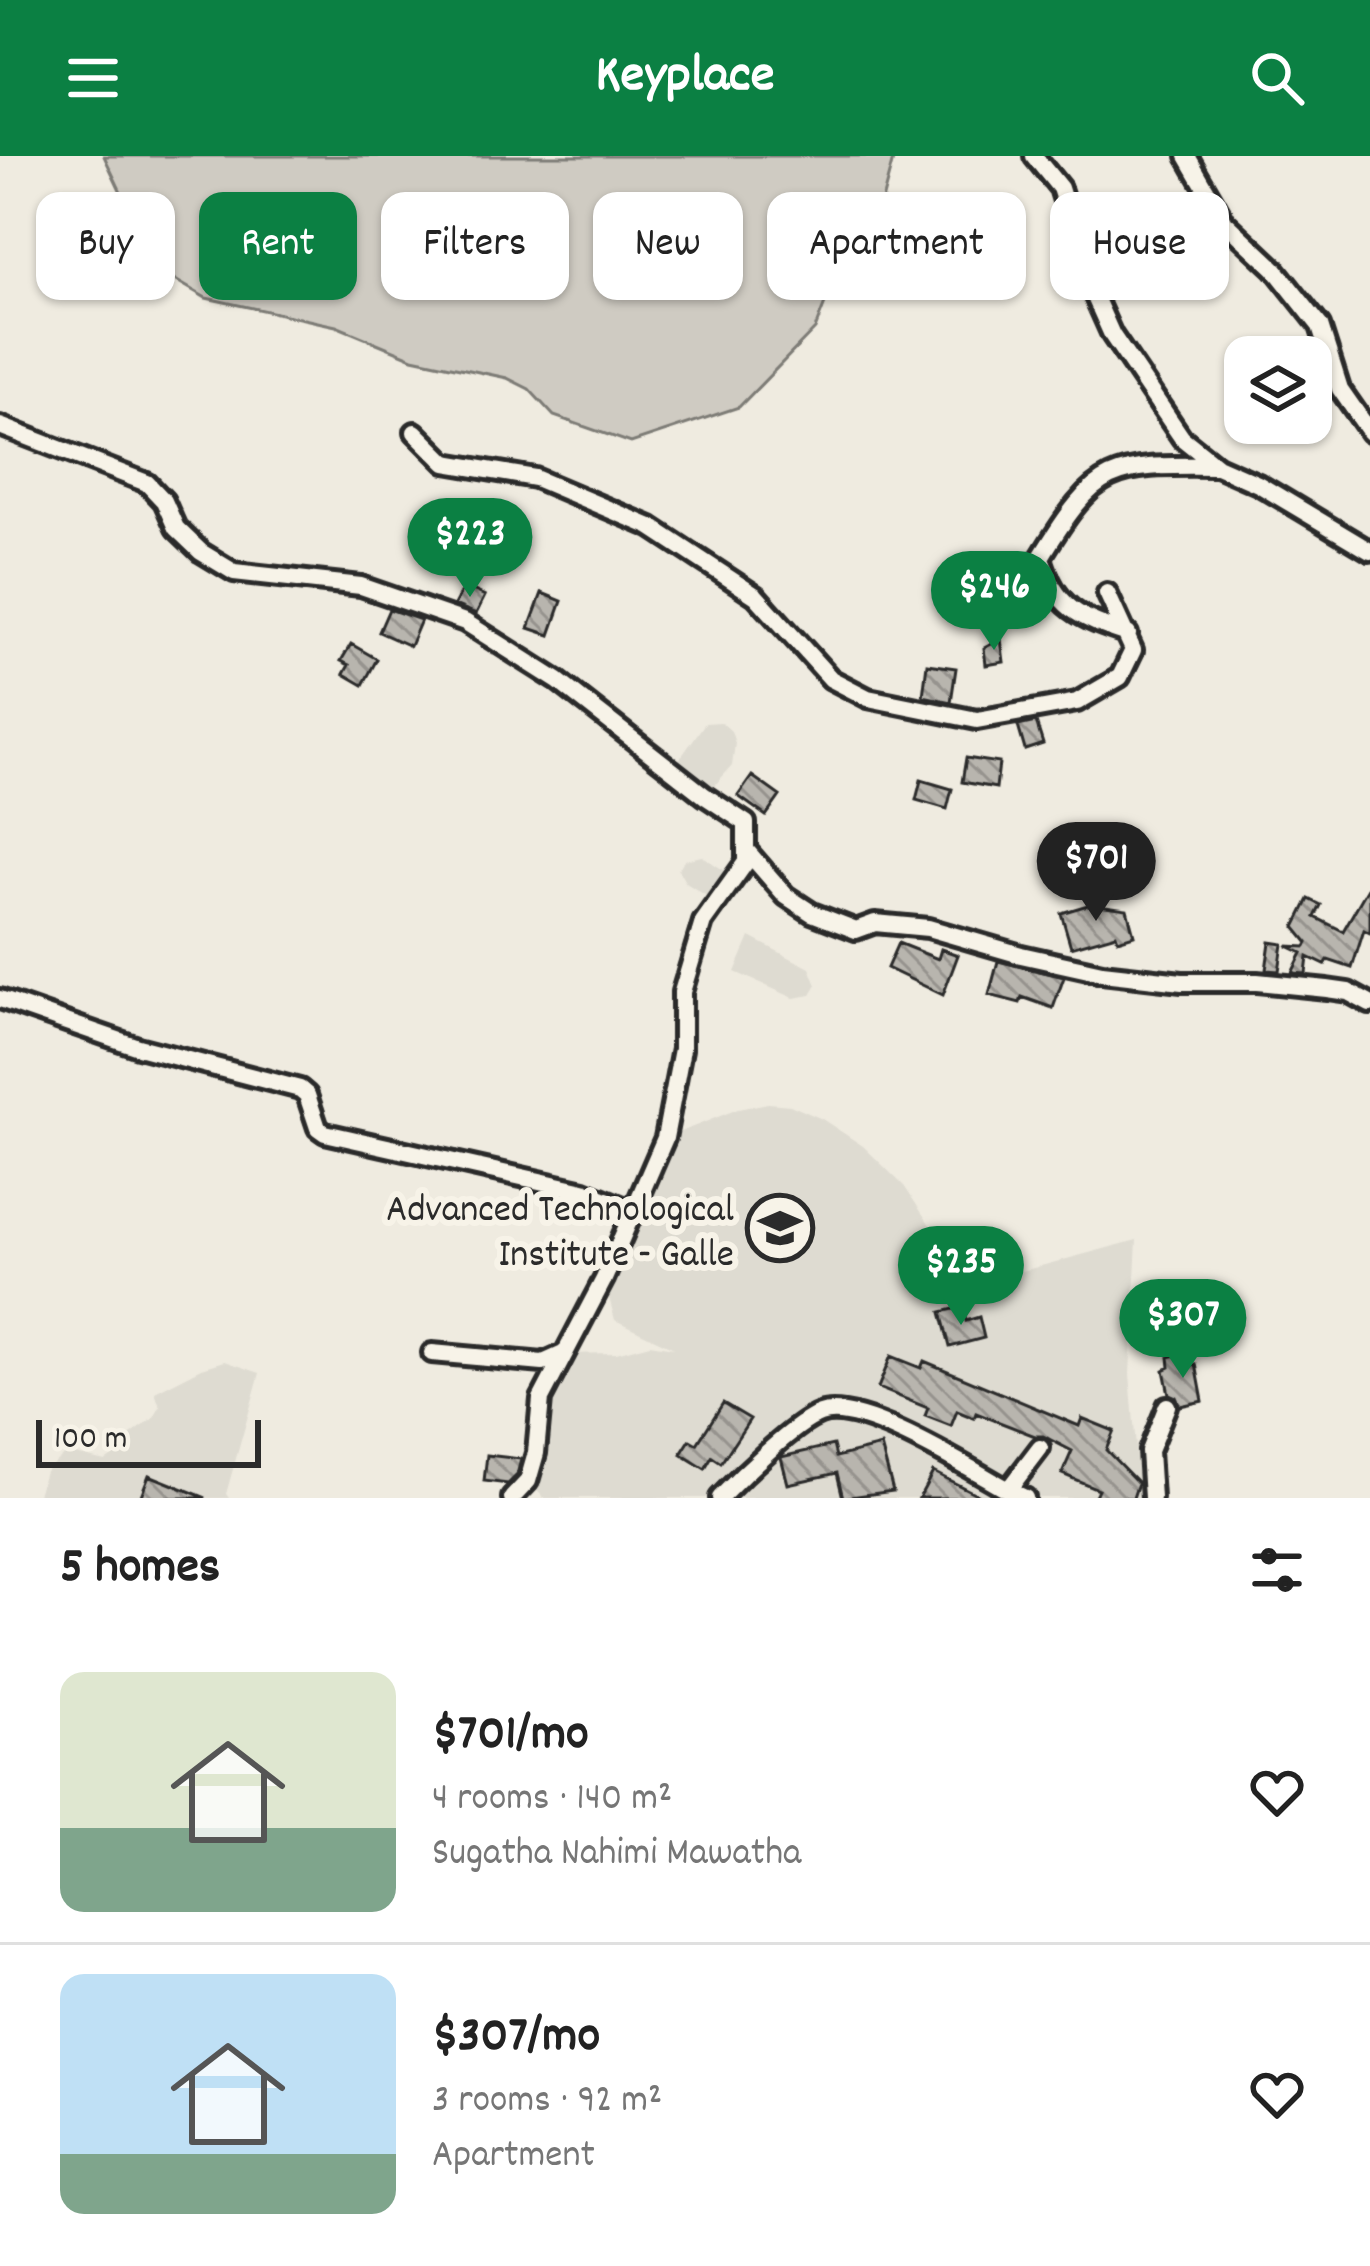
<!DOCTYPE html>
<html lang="en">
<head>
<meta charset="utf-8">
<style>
	:root { --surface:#fff; --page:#f6f6f6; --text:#222; --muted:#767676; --line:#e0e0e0; --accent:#0b8043 }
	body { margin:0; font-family:Dekko,sans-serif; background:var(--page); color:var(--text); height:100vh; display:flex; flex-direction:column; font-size:45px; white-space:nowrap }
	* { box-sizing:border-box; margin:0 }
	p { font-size:39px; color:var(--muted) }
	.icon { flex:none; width:66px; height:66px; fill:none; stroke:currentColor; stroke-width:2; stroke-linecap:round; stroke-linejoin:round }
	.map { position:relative; height:1342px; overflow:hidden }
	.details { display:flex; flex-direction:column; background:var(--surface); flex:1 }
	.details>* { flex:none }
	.hud { position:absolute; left:36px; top:36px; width:1299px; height:108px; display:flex; gap:24px }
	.tools { position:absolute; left:1224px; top:180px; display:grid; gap:24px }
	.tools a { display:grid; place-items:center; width:108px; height:108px; border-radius:24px; background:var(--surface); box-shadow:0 3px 9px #0004; font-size:60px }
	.scale { position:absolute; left:36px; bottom:30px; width:225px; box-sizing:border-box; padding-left:12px; border:6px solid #2b2b2b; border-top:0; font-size:33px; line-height:42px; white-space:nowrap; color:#2b2b2b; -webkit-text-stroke:9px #f7f3e8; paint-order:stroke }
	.price { position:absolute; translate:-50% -102px; padding:0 27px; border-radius:42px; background:var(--accent); color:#fff; font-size:39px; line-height:78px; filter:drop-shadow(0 3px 6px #0008) }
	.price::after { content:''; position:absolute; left:50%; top:72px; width:36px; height:27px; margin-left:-18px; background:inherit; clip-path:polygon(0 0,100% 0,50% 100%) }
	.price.selected { background:#222; color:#fff }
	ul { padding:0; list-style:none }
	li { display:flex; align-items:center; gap:36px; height:300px; padding:0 60px }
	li+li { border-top:3px solid var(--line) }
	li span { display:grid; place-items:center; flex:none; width:336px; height:240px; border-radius:24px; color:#555 }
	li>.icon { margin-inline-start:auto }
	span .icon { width:144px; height:144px; fill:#fffc; stroke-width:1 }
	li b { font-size:51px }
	h2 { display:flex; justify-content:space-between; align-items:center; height:144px; padding:0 60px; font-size:51px }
	.chip { padding:0 42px; border-radius:24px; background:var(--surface); box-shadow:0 3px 9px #0004; font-size:42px; line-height:108px }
	.chip.selected { background:var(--accent); color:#fff }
	header { display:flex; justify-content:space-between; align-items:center; height:156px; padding:0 60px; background:var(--accent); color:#fff; font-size:54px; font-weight:800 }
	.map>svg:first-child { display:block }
	.built { fill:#dedbd1 }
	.green { fill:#cfcbc2; stroke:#7d7b76; stroke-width:3 }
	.building { fill:url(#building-back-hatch); stroke:#2b2b2b; stroke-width:3 }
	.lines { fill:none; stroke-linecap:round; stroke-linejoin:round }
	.minor-casing { stroke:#2b2b2b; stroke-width:26 }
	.minor { stroke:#f7f3e8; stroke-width:16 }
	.labels { text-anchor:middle; stroke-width:12; stroke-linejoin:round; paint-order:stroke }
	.poi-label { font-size:39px; fill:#2b2b2b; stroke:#f7f3e8; text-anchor:end }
</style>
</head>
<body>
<header><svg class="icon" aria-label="menu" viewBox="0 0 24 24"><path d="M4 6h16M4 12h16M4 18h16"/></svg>Keyplace<svg class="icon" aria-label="search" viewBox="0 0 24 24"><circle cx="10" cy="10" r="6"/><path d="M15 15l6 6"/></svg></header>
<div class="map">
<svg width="1370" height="1342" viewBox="0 0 1370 1342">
	<defs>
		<pattern id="building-back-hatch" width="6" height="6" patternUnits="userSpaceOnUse" patternTransform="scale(3)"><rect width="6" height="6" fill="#b8b5ae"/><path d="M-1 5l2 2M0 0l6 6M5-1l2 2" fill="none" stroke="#96938e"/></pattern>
	</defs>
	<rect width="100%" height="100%" fill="#efebe0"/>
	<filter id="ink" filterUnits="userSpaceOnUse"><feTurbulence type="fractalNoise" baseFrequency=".00833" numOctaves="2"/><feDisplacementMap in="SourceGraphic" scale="24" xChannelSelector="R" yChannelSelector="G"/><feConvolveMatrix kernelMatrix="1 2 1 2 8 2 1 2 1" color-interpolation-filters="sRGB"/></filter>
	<g filter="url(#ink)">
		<path class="built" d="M721 566 731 575 735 587 732 610 705 640 672 614 705 567Z
			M702 700 734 721 716 746 686 727 678 714 684 704Z
			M750 781 810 812 817 829 811 839 794 842 735 816Z
			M768 947 790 949 822 963 863 990 904 1030 948 1096 952 1134 1137 1084 1130 1218 1140 1342H544L528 1325 541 1243 563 1198 616 1197 650 1188 674 1192 615 1164 604 1123 665 982 738 953Z
			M225 1205 260 1217 226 1338 229 1342H37L45 1315 67 1296 105 1305 126 1291 131 1279 154 1262 160 1251 155 1236 202 1212Z"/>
		<path class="green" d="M104 0H894L874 75 833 127 815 173 739 251 631 287 554 260 529 233 507 222 413 202 336 170 206 142 158 114Z"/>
		<path class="building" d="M464 430 485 440 476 458 454 449Z
			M542 437 562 445 550 479 529 472Z
			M389 453 421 464 410 490 379 476Z
			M1001 483 1004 506 986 509 984 492Z
			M351 488 377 503 363 529 344 518 349 509 341 505Z
			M927 508 956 512 951 546 923 540Z
			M1036 566 1043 588 1025 594 1018 570Z
			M966 602 999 607 996 632 962 626Z
			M752 620 780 640 766 660 738 640Z
			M921 624 952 633 947 653 916 644Z
			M1370 728V777L1364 774 1352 812 1328 804 1325 809 1308 801 1306 818 1292 817 1302 797 1287 790 1306 791 1308 787 1295 771 1309 743 1321 749 1315 761 1343 775Z
			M1091 748 1127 753 1134 779 1118 784 1116 778 1071 791 1061 757Z
			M1270 786 1283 788 1279 815 1266 814Z
			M898 787 938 803 941 793 958 799 943 839 887 812Z
			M998 805 1064 821 1053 852 1022 841 1020 847 989 839Z
			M962 1151 966 1165 979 1161 984 1182 950 1191 941 1156Z
			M1184 1197 1189 1210 1196 1208 1203 1245 1180 1250 1176 1241 1169 1238 1164 1214 1170 1211 1169 1201Z
			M891 1200 921 1212 924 1205 1079 1270 1082 1262 1114 1275 1106 1294 1138 1327 1133 1342H1094L1098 1333 1062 1318 1072 1295 1043 1280H1035L976 1257 974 1262 957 1255 951 1270 925 1260 928 1252 878 1232Z
			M723 1247 750 1263 721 1307 712 1301 705 1313 681 1298 690 1284 697 1288Z
			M833 1289 836 1301 881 1290 893 1335 843 1342 837 1317 788 1328 781 1301Z
			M487 1299 521 1303 517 1319 508 1328 484 1325Z
			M933 1316 984 1342H919Z
			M149 1319 206 1342H140Z"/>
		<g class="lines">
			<g class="minor-casing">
				<path id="minor" d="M1034 0 1060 32 1091 132 1112 179 1182 282 1217 310 1258 328 1370 395
					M1187 0 1225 66 1274 112 1320 170 1340 233 1370 276
					M0 270 147 327 164 345 176 372 201 396 234 416 361 430 465 466 558 525 705 640 746 667V706L703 766 682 836V893L665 982 604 1123 541 1243 536 1297 528 1325 512 1342
					M415 276 446 307 535 322 651 371 756 440 831 523 868 542 977 564 1077 546 1120 521 1133 494 1107 437
					M1128 478C1080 462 1055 453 1041 401 1097 308 1112 309 1216 310
					M747 695 786 740 812 757 856 774 875 767 928 772 1021 799 1102 817 1182 826H1257L1327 833 1348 836 1370 848
					M0 843 138 891 300 933 307 939 318 972 325 977 584 1035 633 1055
					M432 1197 543 1207 563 1198
					M720 1342C740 1321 795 1267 820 1258 860 1243 970 1313 1008 1334
					M1025 1342 1008 1334 1040 1292
					M1152 1342 1149 1295 1167 1250"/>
			</g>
			<use href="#minor" class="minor"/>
		</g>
	</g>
	<defs>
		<g id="university-ring" transform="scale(3.45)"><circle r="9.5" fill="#f7f3e8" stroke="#2b2b2b" stroke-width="1.5"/><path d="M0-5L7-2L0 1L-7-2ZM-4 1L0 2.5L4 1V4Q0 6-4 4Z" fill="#2b2b2b"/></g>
	</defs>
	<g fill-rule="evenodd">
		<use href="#university-ring" x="780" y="1072"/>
	</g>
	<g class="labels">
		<g class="poi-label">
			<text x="734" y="1064">Advanced Technological<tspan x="734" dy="45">Institute - Galle</tspan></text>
		</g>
	</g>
</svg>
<div class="tools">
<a><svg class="icon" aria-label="layers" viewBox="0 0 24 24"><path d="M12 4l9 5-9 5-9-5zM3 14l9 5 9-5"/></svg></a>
</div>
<div class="scale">100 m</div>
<b class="price" style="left:470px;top:444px">$223</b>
<b class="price" style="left:994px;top:497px">$246</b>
<b class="price selected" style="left:1096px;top:768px">$701</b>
<b class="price" style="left:961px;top:1172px">$235</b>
<b class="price" style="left:1183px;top:1225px">$307</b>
<div class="hud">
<a class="chip">Buy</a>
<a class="chip selected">Rent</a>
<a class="chip">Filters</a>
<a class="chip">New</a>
<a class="chip">Apartment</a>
<a class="chip">House</a>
</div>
</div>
<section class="details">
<h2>5 homes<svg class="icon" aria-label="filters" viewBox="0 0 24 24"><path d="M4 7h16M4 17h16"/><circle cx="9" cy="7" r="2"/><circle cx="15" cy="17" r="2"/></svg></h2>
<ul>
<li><span style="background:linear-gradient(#dfe7d0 65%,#7fa58c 0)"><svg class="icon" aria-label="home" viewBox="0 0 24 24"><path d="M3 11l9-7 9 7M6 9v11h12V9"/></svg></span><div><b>$701/mo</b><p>4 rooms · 140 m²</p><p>Sugatha Nahimi Mawatha</p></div><svg class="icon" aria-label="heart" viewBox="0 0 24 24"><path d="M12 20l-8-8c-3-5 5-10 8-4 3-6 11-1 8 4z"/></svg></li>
<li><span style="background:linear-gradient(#bfe0f5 75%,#7fa58c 0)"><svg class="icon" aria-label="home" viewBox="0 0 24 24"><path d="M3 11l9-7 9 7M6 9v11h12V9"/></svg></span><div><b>$307/mo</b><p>3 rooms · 92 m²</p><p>Apartment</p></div><svg class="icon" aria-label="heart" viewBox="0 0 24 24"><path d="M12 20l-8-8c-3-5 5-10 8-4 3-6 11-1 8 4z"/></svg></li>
</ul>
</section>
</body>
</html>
